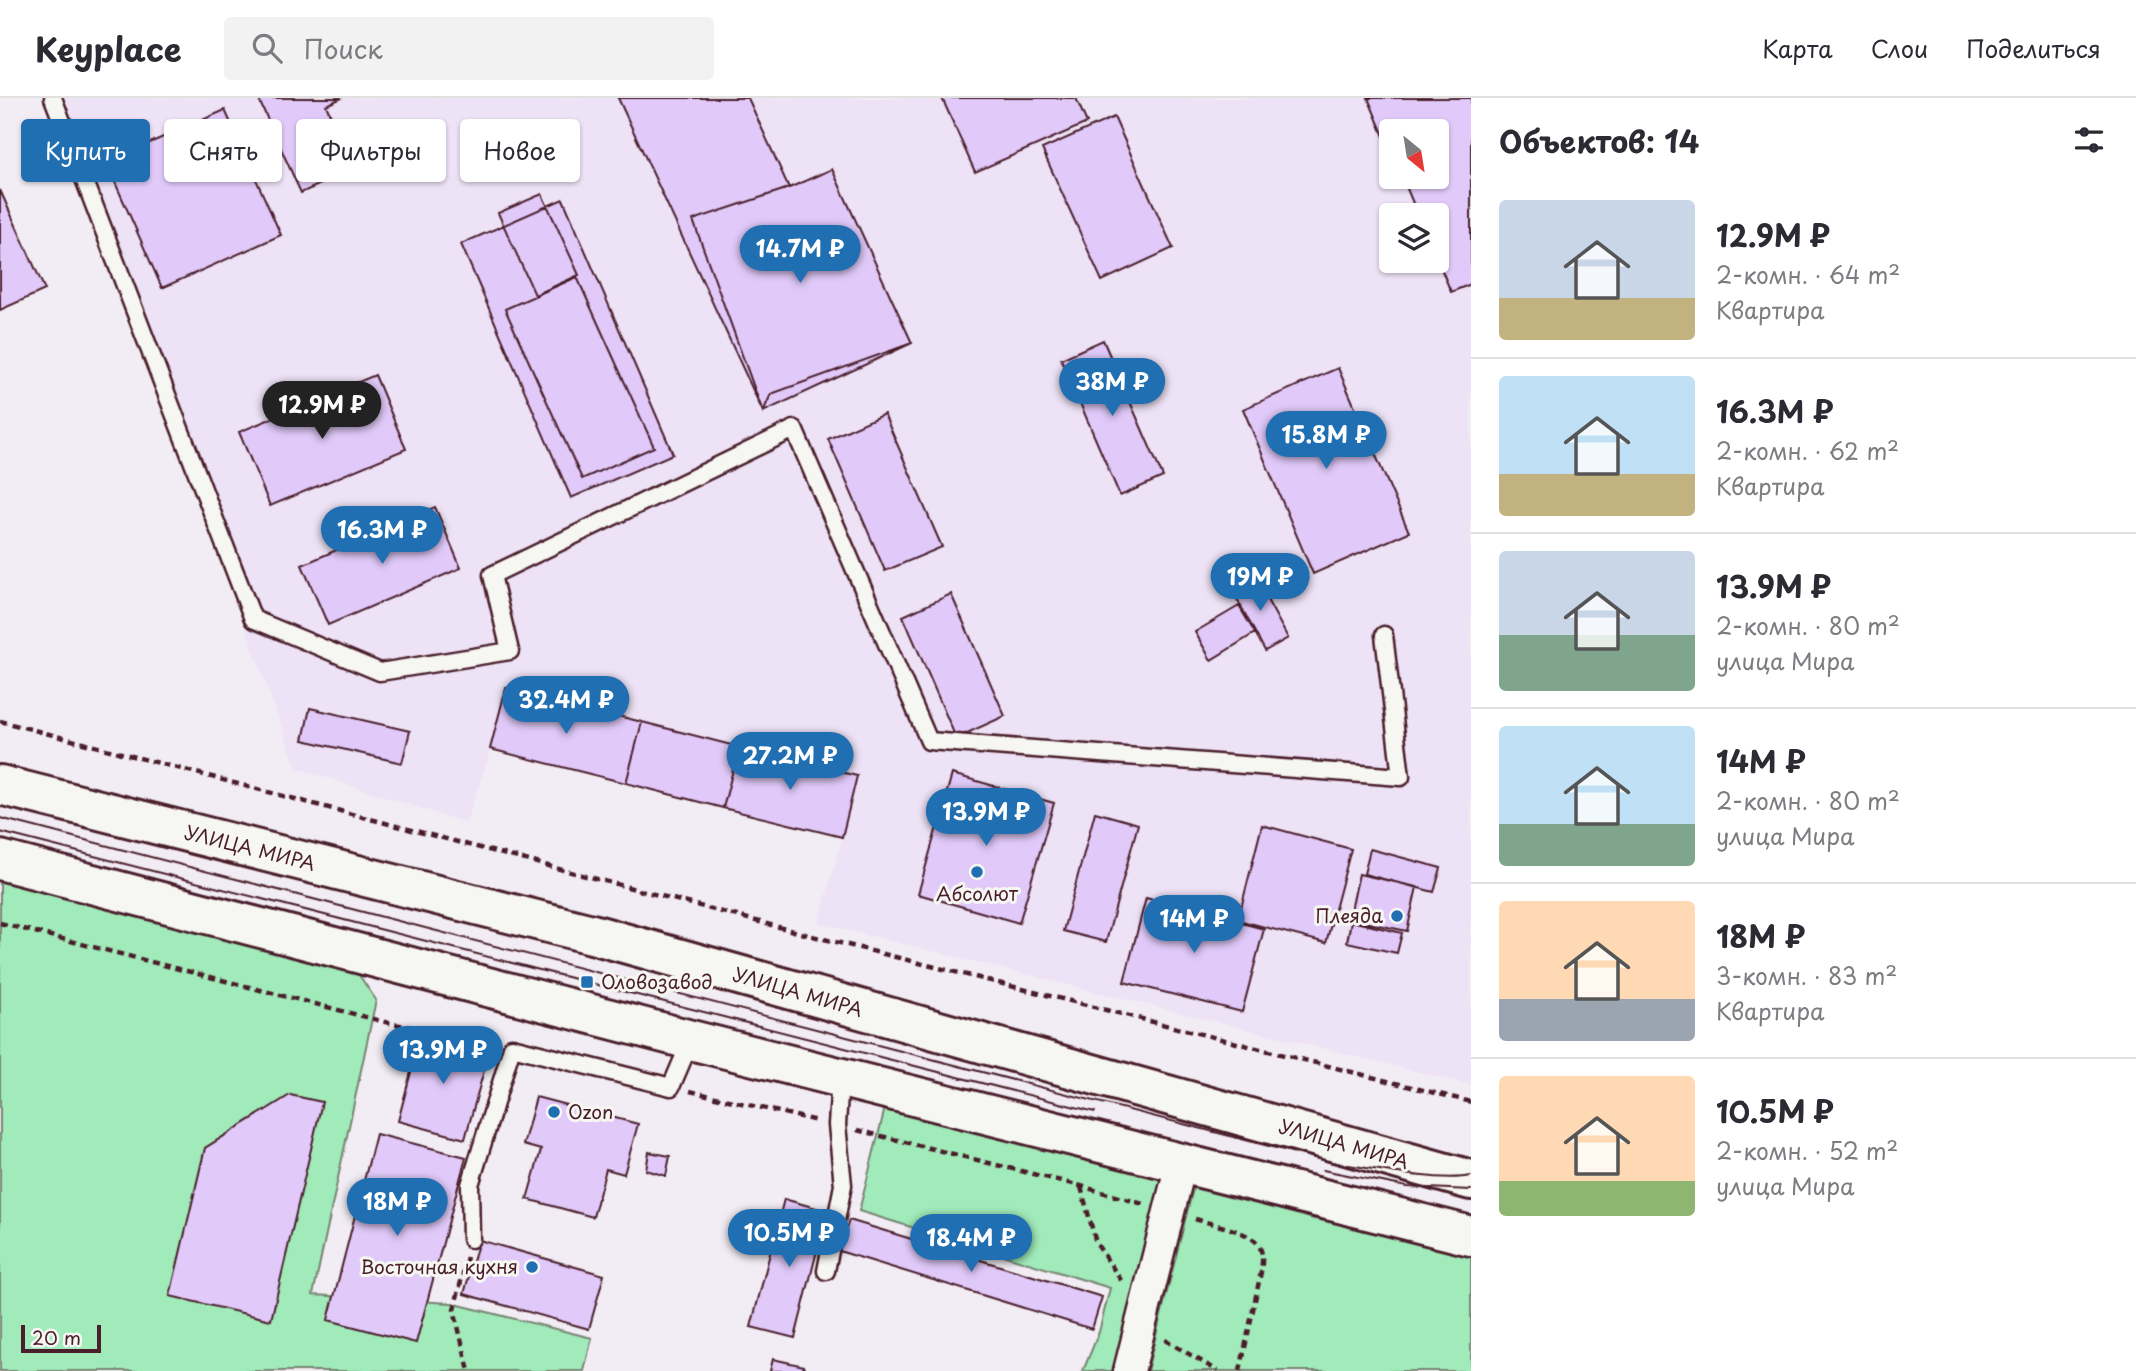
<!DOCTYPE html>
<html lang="ru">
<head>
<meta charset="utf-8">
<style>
	:root { --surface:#fff; --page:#f2f2f3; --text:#2b2b33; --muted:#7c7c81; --line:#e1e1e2; --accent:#1f6fb2 }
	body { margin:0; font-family:"Playpen Sans",sans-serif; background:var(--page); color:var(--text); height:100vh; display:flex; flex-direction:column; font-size:26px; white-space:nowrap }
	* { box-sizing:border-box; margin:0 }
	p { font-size:23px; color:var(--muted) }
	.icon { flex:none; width:38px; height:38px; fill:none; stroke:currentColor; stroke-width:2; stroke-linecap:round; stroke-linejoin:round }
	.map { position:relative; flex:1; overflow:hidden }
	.side { display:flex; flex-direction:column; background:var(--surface); width:665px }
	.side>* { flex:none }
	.top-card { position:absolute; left:21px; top:21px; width:665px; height:63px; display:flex; gap:14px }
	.needle { width:46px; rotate:150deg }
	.fabs { position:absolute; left:1379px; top:21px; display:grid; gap:14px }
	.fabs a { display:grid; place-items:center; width:70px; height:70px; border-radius:7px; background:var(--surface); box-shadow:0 2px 5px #0004; font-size:35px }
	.scale { position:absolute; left:21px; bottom:18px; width:80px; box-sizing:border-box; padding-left:7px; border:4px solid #4a1f2b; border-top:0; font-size:19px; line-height:24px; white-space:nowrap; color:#4a1f2b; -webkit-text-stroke:5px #f6f6f2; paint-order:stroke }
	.price { position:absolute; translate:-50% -60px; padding:0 16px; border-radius:24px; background:var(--accent); color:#fff; font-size:23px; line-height:46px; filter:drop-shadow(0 2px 4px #0008) }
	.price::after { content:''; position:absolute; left:50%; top:42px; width:21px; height:16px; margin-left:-10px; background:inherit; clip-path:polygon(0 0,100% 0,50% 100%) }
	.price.selected { background:#222; color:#fff }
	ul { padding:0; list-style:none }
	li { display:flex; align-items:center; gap:21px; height:175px; padding:0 28px }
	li+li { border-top:2px solid var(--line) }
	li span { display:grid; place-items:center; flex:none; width:196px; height:140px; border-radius:7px; color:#555 }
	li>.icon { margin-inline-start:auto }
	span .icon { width:84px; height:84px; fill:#fffc; stroke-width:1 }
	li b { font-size:30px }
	h2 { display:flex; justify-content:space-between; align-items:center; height:84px; padding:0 28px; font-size:30px }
	.tag { padding:0 24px; border-radius:7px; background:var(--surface); box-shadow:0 2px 5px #0004; font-size:24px; line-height:63px }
	.tag.selected { background:var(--accent); color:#fff }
	header { display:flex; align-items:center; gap:42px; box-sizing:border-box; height:98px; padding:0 35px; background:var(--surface); border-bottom:2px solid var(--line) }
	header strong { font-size:33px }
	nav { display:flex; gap:38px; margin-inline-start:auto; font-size:24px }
	.search { width:490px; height:63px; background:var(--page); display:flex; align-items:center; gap:18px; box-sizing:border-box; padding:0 24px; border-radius:7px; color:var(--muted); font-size:26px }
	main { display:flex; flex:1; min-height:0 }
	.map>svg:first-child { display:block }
	.built { fill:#ede2f6; fill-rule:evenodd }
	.green { fill:#a1eab9; stroke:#768472; stroke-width:2 }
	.building { fill:#e1cafa; stroke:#4a1f2b; stroke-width:2 }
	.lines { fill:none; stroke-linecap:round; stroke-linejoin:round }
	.service-casing { stroke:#4a1f2b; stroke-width:21 }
	.minor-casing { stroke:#4a1f2b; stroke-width:35 }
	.primary-casing { stroke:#4a1f2b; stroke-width:44 }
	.path { stroke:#4a1f2b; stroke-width:4.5; stroke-dasharray:7 5; stroke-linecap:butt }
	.service { stroke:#f6f6f2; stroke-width:16 }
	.minor { stroke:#f6f6f2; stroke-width:30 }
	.primary { stroke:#f6f6f2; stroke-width:38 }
	.tram { stroke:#4a1f2b; stroke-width:2 }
	.poi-dot { fill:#1f6fb2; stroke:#f6f6f2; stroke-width:2.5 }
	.labels { text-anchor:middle; stroke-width:6; stroke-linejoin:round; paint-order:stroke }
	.street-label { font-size:19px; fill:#4a1f2b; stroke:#f6f6f2 }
	.poi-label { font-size:19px; fill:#4a1f2b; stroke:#f6f6f2; text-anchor:end }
</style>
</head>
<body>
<header>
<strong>Keyplace</strong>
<div class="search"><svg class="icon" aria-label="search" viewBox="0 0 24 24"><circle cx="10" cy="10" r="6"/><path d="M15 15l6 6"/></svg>Поиск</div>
<nav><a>Карта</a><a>Слои</a><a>Поделиться</a></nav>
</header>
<main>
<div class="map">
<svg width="1471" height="1273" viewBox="0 0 1471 1273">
	<rect width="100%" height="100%" fill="#f2edf4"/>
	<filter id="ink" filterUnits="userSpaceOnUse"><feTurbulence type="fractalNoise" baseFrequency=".0143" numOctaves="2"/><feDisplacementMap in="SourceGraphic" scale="14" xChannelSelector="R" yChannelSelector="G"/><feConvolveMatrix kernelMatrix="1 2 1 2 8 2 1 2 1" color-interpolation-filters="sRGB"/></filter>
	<g filter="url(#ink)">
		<path class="built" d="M49 0H1471V987L819 825 842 739 491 651 466 725 297 670ZM1391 33H1437V79H1391ZM1391 117H1437V163H1391Z"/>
		<path class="green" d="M0 781 357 874 376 902 313 1197 451 1205 592 1240 584 1273H0Z
			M886 1006 1165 1077 1118 1273H1083L1099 1234 1110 1190 859 1113Z
			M1194 1087 1314 1121 1433 1141 1471 1152V1273H1147Z"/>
		<path class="building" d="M258 0H342L326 7 354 71 301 95Z
			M618 0H748L789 90 832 71 912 245 763 314Z
			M942 0H1076L1087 25 975 74Z
			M1368 0H1471V186L1451 194 1437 161V117H1418L1402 79H1437V33H1391V55Z
			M225 12 281 137 162 190 106 64Z
			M1114 19 1173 150 1102 183 1042 51Z
			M832 71 912 245 771 296 763 314 693 122 789 90Z
			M0 92 45 192 0 212Z
			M542 96 579 177 535 197 498 115Z
			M563 101 673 356 571 400 461 146Z
			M577 179 654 349 582 381 505 211Z
			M1103 242 1163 379 1120 398 1061 261Z
			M1338 270 1409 434 1313 476 1243 311Z
			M375 277 406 351 270 408 239 334Z
			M884 316 942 449 885 473 828 341Z
			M435 409 461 470 328 527 302 467Z
			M1254 478 1288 540 1265 553 1231 490Z
			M951 496 1005 618 956 640 903 518Z
			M1239 508 1255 535 1211 562 1195 534Z
			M506 590 642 624 626 685 490 651Z
			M310 610 410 633 402 665 303 642Z
			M642 624 739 649 723 710 626 685Z
			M739 649 857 678 842 739 723 710Z
			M952 676 1054 705 1019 825 918 796Z
			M1095 714 1138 726 1106 844 1063 833Z
			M1262 727 1351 751 1326 845 1238 822Z
			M1370 751 1441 770 1434 794 1364 776Z
			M1359 776 1417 789 1407 833 1349 821Z
			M1146 800 1264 831 1242 914 1124 884Z
			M1351 823 1402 835 1397 855 1347 844Z
			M421 936 489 954 465 1041 398 1023Z
			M290 997 322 1004 271 1222 170 1198 205 1050Z
			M536 999 638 1026 624 1076 606 1071 593 1119 527 1101 541 1052 523 1047Z
			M376 1036 466 1059 416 1245 328 1222Z
			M649 1054 670 1058 666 1078 646 1072Z
			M784 1101 827 1113 795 1240 751 1229Z
			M849 1122 1102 1199 1092 1231 839 1153Z
			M479 1142 604 1177 589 1231 464 1196Z
			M773 1261 804 1268 803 1273H770Z"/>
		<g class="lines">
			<g class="service-casing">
				<path id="service" d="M53 0 253 521 380 574 510 553 492 477 794 331 929 643 1401 679 1384 537
					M471 1141 470 1087 512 949 671 989 691 942
					M826 1173 843 1087 837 1027 840 980"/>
			</g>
			<g class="minor-casing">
				<path id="minor" d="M1129 1273 1181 1066"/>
			</g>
			<g class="primary-casing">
				<path id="primary" d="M0 687 592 836 1471 1082
					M0 762 691 942 1471 1138"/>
			</g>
			<path class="path" d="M0 623 824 841 1471 1004
				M0 825 389 925 491 945
				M690 993 817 1023
				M857 1032 1081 1088 1143 1106
				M1081 1089 1096 1145 1123 1185
				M1195 1121C1211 1126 1249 1133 1258 1146 1264 1154 1262 1165 1261 1174L1240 1273
				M467 1159 454 1212 469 1273
				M1165 1242 1218 1273"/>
			<use href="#service" class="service"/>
			<use href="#minor" class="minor"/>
			<use href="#primary" class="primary"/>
			<path class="tram" d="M0 720 1330 1064C1366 1069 1437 1085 1471 1078
				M0 734 1095 1014
				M1323 1072 1407 1089 1471 1092"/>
		</g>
	</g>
	<g class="poi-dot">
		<circle cx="977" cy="774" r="7"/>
		<circle cx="1397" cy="818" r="7"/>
		<rect x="580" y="877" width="14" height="14" rx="3.5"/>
		<circle cx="554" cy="1014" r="7"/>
		<circle cx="532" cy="1169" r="7"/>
	</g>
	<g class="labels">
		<g class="street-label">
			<text transform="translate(250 750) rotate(14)" y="7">УЛИЦА МИРА</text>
			<text transform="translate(798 894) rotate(16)" y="7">УЛИЦА МИРА</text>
			<text transform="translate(1344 1046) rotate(16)" y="7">УЛИЦА МИРА</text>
		</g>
		<g class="poi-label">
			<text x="977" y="803" text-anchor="middle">Абсолют</text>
			<text x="1383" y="825">Плеяда</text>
			<text x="601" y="891" text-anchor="start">Оловозавод</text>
			<text x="568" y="1021" text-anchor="start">Ozon</text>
			<text x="518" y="1176">Восточная кухня</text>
		</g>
	</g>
</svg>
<div class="fabs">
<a><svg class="needle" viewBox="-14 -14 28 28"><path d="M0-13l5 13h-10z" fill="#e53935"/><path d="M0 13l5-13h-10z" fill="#7c7c81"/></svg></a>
<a><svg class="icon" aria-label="layers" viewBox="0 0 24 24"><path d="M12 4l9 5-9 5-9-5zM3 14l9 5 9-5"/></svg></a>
</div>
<div class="scale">20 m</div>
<b class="price" style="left:800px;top:187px">14.7M ₽</b>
<b class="price" style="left:1112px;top:320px">38M ₽</b>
<b class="price selected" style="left:322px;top:343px">12.9M ₽</b>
<b class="price" style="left:1326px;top:373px">15.8M ₽</b>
<b class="price" style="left:382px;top:468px">16.3M ₽</b>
<b class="price" style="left:1260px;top:515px">19M ₽</b>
<b class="price" style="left:566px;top:638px">32.4M ₽</b>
<b class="price" style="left:790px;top:694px">27.2M ₽</b>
<b class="price" style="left:986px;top:750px">13.9M ₽</b>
<b class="price" style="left:1194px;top:857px">14M ₽</b>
<b class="price" style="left:443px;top:988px">13.9M ₽</b>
<b class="price" style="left:397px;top:1140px">18M ₽</b>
<b class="price" style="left:789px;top:1171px">10.5M ₽</b>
<b class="price" style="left:971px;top:1176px">18.4M ₽</b>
<div class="top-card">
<a class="tag selected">Купить</a>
<a class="tag">Снять</a>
<a class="tag">Фильтры</a>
<a class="tag">Новое</a>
</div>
</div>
<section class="side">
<h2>Объектов: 14<svg class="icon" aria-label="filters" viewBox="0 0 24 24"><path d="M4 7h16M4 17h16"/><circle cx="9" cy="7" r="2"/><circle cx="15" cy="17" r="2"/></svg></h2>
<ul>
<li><span style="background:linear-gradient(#c9d6e8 70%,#c2b280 0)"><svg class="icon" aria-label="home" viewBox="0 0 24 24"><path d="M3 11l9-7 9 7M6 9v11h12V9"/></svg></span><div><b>12.9M ₽</b><p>2-комн. · 64 m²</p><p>Квартира</p></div></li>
<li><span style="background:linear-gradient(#bfe0f5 70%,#c2b280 0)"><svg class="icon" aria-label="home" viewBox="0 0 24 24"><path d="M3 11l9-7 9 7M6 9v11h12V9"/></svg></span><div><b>16.3M ₽</b><p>2-комн. · 62 m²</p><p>Квартира</p></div></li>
<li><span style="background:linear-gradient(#c9d6e8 60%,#7fa58c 0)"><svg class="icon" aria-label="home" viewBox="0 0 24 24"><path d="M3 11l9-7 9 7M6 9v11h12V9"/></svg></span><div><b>13.9M ₽</b><p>2-комн. · 80 m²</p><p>улица Мира</p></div></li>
<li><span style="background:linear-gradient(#bfe0f5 70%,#7fa58c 0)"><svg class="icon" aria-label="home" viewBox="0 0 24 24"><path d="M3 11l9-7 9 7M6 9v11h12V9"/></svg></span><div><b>14M ₽</b><p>2-комн. · 80 m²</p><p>улица Мира</p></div></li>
<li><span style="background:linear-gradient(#ffd9b3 70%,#9aa5b1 0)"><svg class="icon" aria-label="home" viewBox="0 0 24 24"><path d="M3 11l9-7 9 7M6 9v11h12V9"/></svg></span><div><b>18M ₽</b><p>3-комн. · 83 m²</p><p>Квартира</p></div></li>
<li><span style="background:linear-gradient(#ffd9b3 75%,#8fb573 0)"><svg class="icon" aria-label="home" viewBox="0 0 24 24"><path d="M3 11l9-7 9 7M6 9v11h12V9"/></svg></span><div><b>10.5M ₽</b><p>2-комн. · 52 m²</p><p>улица Мира</p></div></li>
</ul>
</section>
</main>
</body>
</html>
